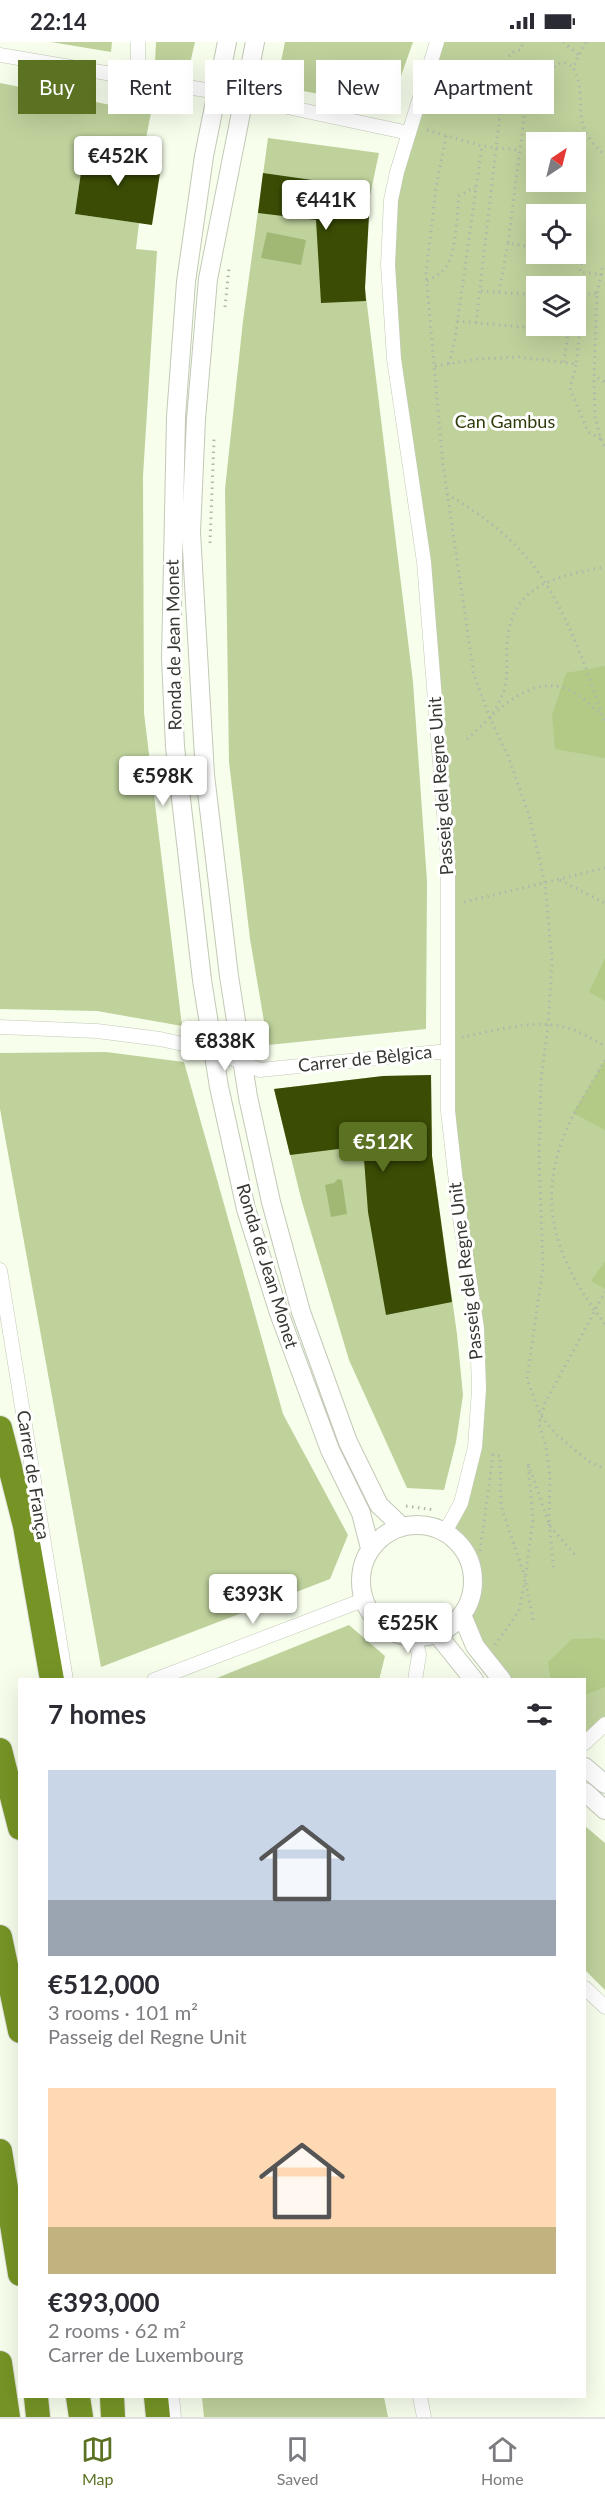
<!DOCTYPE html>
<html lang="en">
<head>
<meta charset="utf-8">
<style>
	:root { --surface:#fff; --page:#f7f7f7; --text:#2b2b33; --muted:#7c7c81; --line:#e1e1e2; --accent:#5b7223 }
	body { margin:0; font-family:Lato,sans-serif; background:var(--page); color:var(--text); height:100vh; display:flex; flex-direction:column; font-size:22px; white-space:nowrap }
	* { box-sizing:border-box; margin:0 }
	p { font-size:20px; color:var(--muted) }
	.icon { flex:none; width:33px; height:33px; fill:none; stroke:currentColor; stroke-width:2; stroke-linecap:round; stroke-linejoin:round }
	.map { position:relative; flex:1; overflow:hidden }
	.drawer { position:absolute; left:18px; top:1636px; width:568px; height:720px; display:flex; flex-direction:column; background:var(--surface); border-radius:0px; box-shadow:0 6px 24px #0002 }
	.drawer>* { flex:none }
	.hud { position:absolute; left:18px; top:18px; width:570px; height:54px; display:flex; gap:12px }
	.needle { width:39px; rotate:35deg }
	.tools { position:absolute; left:526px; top:90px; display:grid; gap:12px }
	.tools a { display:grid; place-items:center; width:60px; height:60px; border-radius:0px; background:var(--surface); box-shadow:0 6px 24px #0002; font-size:30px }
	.price { position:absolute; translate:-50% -51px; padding:0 14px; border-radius:6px; background:#fff; color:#222; font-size:20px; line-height:39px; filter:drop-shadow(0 2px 3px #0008) }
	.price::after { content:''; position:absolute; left:50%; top:36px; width:18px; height:14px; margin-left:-9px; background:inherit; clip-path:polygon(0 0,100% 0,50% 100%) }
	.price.on { background:var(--accent); color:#fff }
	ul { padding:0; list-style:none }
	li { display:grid; align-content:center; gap:12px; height:318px; padding:0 30px }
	li span { display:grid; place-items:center; height:186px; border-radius:0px; color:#555 }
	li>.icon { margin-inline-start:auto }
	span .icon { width:108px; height:108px; fill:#fffc; stroke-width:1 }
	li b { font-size:26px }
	h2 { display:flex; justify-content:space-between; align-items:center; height:72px; padding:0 30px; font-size:26px }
	.chip { padding:0 21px; border-radius:0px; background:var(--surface); box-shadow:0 6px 24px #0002; font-size:21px; line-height:54px }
	.chip.on { background:var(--accent); color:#fff }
	.status { display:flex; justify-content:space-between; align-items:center; height:42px; padding:0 30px; background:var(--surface); direction:ltr }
	.status svg { height:16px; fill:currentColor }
	.menu { display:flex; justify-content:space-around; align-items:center; height:84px; border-top:2px solid var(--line); background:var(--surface); font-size:16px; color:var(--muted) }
	.menu a { display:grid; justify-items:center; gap:3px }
	.menu .on { color:var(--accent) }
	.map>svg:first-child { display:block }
	.green { fill:#bfd29c; fill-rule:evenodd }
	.forest { fill:#b3ca87 }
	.water { fill:#a1b875 }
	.building { fill:#3b4d05 }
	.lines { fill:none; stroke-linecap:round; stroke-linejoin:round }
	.street-casing { stroke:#c2c9b7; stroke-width:15 }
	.secondary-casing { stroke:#c2c9b7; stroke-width:20 }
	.highway-casing { stroke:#e3e3e2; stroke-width:26 }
	.path { stroke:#b1b7a9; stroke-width:3; stroke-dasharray:1.5 4.5; stroke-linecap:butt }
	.street { stroke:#fff; stroke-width:14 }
	.secondary { stroke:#fff; stroke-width:18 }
	.highway { stroke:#769426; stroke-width:24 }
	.labels { text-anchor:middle; stroke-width:6; stroke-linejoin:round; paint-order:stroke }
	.park-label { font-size:18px; fill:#2f3d0b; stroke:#fff }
	.street-label { font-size:18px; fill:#363932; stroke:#fff }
</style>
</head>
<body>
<div class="status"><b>22:14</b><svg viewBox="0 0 49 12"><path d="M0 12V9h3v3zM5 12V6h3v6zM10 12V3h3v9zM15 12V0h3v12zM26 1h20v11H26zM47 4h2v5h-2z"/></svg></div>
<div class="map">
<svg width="605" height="2375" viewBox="0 0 605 2375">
	<rect width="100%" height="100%" fill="#f7feec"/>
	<path class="green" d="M51 0H112L111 10Z
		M156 0H195L189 26 155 21Z
		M285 0H413L390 65 276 44Z
		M437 0H605V1682L585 1701V1638H502L462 1573C481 1538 475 1516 445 1490L461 1461 479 1347 452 1111 448 821 424 520 394 317 391 158ZM537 100H576V140H537ZM537 172H576V212H537ZM537 244H576V284H537Z
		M0 41 151 71 142 116 84 109 75 172 139 181 136 207 157 209 143 434 144 671 182 984 97 969 0 967Z
		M268 96 379 111 368 163 365 246 413 640 427 839 426 987 268 1003 250 897 229 720 225 447 243 279Z
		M106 1010 184 1020 283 1372 348 1493 330 1537 101 1625 0 1067V1011Z
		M431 1033 432 1114 457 1292 463 1353 456 1400 444 1448 407 1446 349 1318 302 1160 274 1047 383 1034Z
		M349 1583 385 1614 379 1638H212Z
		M585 1784 605 1801V1948L585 1928Z
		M202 2355H384L388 2375H204Z"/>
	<path class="forest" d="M605 624V716L555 707 552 673 566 631Z
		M605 916V959L589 950Z
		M605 1018V1088L573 1071Z
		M605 1219V1247L591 1239Z
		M599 1596 605 1598V1645L585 1653V1638H551L548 1620 572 1597Z"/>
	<path class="water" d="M267 190 306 198 301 223 261 216Z
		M338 1137 342 1138 347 1172 331 1175 325 1143 334 1141Z"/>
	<path class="building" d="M84 109 162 118 152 183 75 172Z
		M263 131 333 141 332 155 370 156 365 246 366 259 321 261 316 178 258 171Z
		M431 1033 432 1114 452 1260 386 1273 368 1170 363 1104 290 1113 274 1047 383 1034Z"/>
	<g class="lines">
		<g class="street-casing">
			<path id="street" d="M437 0 397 130 391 158 388 223 394 317 424 520 448 821V1069L460 1176 477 1286 479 1347 475 1405 461 1461 445 1490
				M0 13 217 50 409 91
				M138 36V0
				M0 985 97 989 160 997 214 1009 260 1028 448 1009
				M0 1228 66 1638
				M154 1638 363 1558
				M415 1638 419 1613 415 1595
				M585 1701 605 1682
				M585 1946 605 1965
				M172 2355 174 2375
				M420 2355 424 2375"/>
		</g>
		<g class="secondary-casing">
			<path id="secondary" d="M227 0 204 114 186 240 176 375 171 616 175 705 202 938 219 1045 246 1167 279 1271 330 1408 361 1471 370 1506
				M255 0 208 237 196 377 191 490 205 733 229 934 248 1055 271 1160 301 1270 348 1400 379 1463 401 1484
				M361 1539a56 56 0 1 1 112 0a56 56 0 1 1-112 0Z
				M462 1573 475 1604 502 1638
				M437 1592 474 1638
				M585 1725 605 1742
				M585 1750 605 1768"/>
		</g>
		<g class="highway-casing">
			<path id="highway" d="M0 1386 25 1484 52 1638
				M0 1708 20 1786
				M0 1895 20 1989
				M0 2109 20 2232
				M0 2321 8 2375
				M36 2355 38 2375
				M78 2355 81 2375
				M112 2355 113 2375
				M156 2355 158 2375"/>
		</g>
		<path class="path" d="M563 0 579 13
			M586 0 573 25C591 60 565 79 605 113
			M427 88 482 104 519 108
			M446 94 436 146 426 232 443 423 474 633 490 676 508 714 529 773 545 841 552 919 548 984 541 1038 539 1114 543 1225 527 1337 541 1374 557 1393 588 1419 605 1427
			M537 206 508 201 525 69C531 49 543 28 563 20L573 25
			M570 212 582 216 580 230 605 233
			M427 239C434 235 441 232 446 225 456 211 457 172 459 154L475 145
			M481 249 537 253
			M499 250 508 201
			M597 251 603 223
			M225 265 229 226
			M457 279 568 289
			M476 281 500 72 489 53C494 46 499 39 503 32 509 22 505 9 521 8L523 0
			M564 320 569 284
			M449 322 455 297 482 104
			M576 323 570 346 588 390 601 397 595 376 594 334
			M435 324 478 317 519 315 576 322 584 253 597 251 594 334 605 340
			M601 397 605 406
			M447 452C475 469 501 487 523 511 563 556 586 625 605 681
			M210 501 214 397
			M490 676C496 665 505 652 506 638 508 626 506 614 507 602 511 541 556 535 605 525
			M467 697C494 673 527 632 567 647 580 652 591 664 602 673
			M560 838 605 861
			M464 860 605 826
			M462 995C496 989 537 975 571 987 583 991 594 998 605 1004
			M605 1018C589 1047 568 1076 559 1108 538 1175 564 1229 605 1282
			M406 1464 435 1468
			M549 1482 554 1529
			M550 1484 576 1514
			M480 1509 493 1413 500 1414 501 1464 525 1535
			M526 1541 533 1578
			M495 1603 519 1569 525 1538 533 1477 528 1421 549 1482 550 1434 546 1405 539 1382 545 1361 605 1250"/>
		<use href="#street" class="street"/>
		<use href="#secondary" class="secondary"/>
		<use href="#highway" class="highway"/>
	</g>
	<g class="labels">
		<g class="park-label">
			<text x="505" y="386">Can Gambus</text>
		</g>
		<g class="street-label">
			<text transform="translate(174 603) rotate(-91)" y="6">Ronda de Jean Monet</text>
			<text transform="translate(441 744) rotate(-94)" y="6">Passeig del Regne Unit</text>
			<text transform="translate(365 1017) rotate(-6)" y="6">Carrer de Bèlgica</text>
			<text transform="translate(267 1224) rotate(73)" y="6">Ronda de Jean Monet</text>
			<text transform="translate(466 1229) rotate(-97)" y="6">Passeig del Regne Unit</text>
			<text transform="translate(33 1433) rotate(81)" y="6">Carrer de França</text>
		</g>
	</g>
</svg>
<div class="tools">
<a><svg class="needle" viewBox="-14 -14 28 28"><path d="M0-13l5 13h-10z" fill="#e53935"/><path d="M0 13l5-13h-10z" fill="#7c7c81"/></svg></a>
<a><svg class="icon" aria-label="locate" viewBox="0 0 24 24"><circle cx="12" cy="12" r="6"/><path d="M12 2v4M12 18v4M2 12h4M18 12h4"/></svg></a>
<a><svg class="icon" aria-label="layers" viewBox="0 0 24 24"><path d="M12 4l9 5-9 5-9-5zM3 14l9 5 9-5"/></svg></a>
</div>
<b class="price" style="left:118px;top:145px">€452K</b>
<b class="price" style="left:326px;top:189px">€441K</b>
<b class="price" style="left:163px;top:765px">€598K</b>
<b class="price" style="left:225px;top:1030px">€838K</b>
<b class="price on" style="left:383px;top:1131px">€512K</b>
<b class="price" style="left:253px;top:1583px">€393K</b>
<b class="price" style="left:408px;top:1612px">€525K</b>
<div class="hud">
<a class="chip on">Buy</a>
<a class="chip">Rent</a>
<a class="chip">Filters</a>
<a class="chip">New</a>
<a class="chip">Apartment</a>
</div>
<section class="drawer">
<h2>7 homes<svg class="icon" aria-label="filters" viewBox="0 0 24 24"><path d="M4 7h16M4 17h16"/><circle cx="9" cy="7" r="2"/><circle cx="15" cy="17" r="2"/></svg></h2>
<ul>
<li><span style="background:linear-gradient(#c9d6e8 70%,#9aa5b1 0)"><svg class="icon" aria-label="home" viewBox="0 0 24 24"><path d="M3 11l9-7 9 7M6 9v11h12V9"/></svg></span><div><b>€512,000</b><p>3 rooms · 101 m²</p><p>Passeig del Regne Unit</p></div></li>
<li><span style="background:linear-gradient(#ffd9b3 75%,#c2b280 0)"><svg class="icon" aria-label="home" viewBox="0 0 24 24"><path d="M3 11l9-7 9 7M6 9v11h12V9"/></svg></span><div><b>€393,000</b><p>2 rooms · 62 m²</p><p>Carrer de Luxembourg</p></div></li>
</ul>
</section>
</div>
<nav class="menu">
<a class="on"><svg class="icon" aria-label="map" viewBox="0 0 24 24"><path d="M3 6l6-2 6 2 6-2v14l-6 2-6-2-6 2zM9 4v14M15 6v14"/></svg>Map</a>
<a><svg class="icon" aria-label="saved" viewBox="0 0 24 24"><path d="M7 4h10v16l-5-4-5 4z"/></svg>Saved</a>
<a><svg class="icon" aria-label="home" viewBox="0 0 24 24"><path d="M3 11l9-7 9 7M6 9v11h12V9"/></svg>Home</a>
</nav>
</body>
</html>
